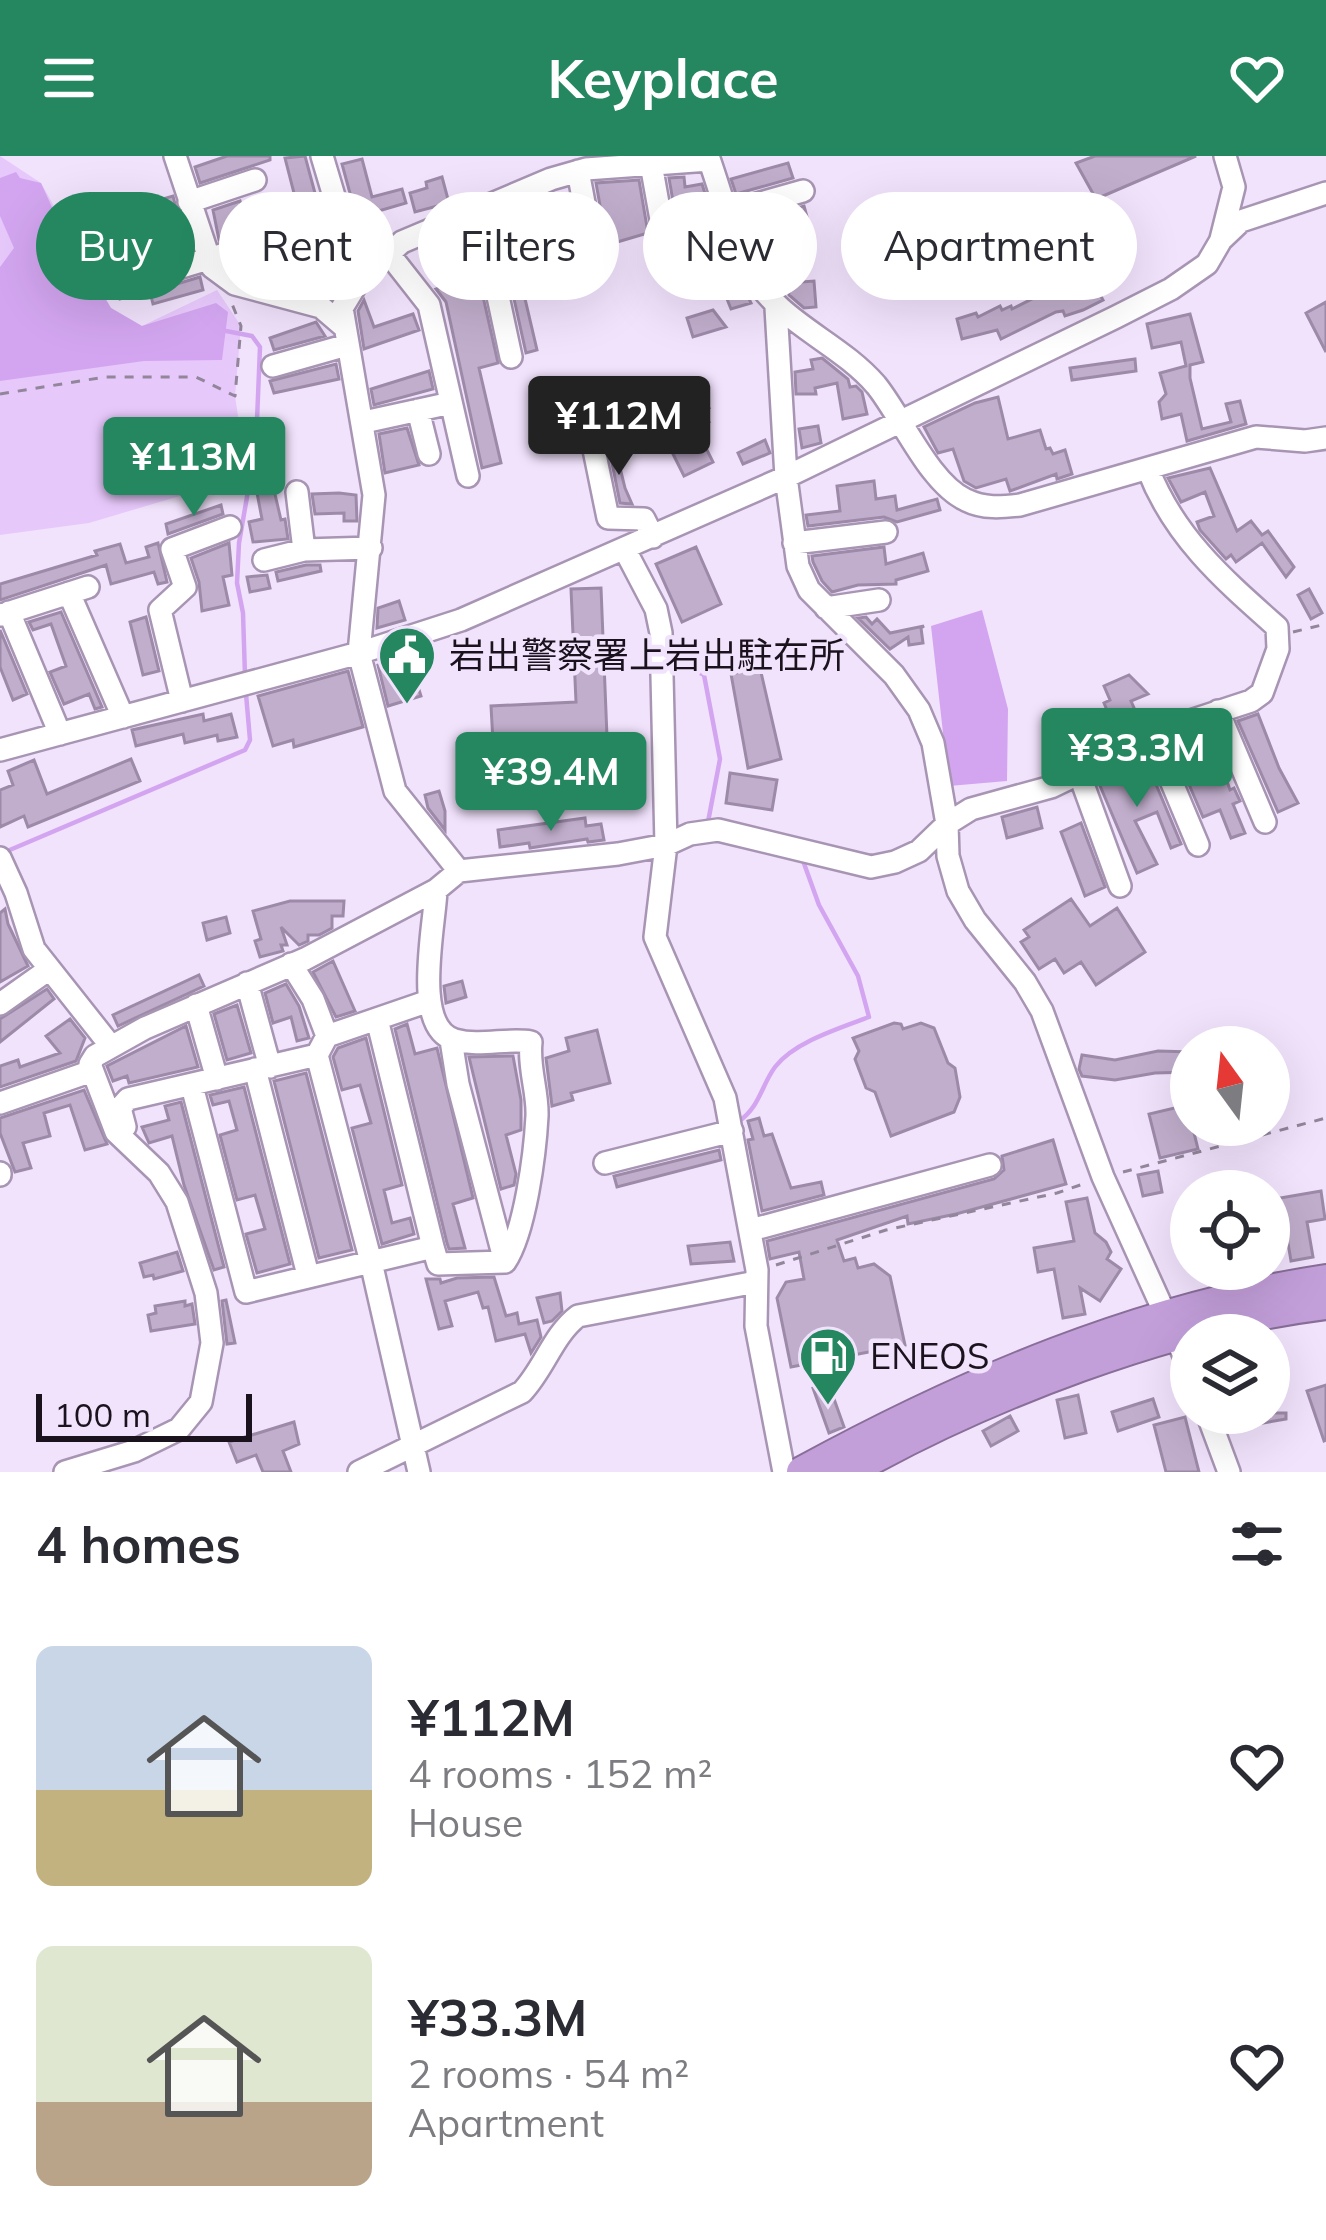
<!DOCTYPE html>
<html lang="en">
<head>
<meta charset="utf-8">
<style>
	:root { --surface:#fff; --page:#f2f2f3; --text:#2b2b33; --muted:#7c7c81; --accent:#258760 }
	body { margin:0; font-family:Mulish,"Noto Sans JP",sans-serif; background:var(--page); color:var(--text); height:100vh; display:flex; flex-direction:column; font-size:45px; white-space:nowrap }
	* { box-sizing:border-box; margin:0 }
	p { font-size:39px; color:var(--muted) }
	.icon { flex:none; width:66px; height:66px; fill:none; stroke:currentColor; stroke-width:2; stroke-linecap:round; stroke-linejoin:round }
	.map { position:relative; height:1316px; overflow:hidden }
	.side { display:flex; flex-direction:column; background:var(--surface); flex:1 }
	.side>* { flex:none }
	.guide { position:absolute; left:36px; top:36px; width:1254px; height:108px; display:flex; gap:24px }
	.needle { width:78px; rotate:345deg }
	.buttons { position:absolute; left:1170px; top:870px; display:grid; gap:24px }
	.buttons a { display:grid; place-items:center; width:120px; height:120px; border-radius:50%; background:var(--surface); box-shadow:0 12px 48px #0002; font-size:60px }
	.scale { position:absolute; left:36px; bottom:30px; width:216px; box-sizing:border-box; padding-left:12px; border:6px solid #1a131e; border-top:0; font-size:33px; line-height:42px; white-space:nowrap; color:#1a131e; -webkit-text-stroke:9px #f2e3fd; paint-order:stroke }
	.price { position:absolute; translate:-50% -102px; padding:0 27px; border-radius:12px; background:var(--accent); color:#fff; font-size:39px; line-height:78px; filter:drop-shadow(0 3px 6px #0008) }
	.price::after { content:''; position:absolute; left:50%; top:72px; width:36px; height:27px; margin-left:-18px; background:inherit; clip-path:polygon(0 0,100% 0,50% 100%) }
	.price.active { background:#222; color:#fff }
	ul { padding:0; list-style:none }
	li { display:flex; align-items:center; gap:36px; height:300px; padding:0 36px }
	li span { display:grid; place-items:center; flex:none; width:336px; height:240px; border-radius:18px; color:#555 }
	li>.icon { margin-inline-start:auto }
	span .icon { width:144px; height:144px; fill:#fffc; stroke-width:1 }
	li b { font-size:51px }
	h2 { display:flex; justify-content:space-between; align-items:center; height:144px; padding:0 36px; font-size:51px }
	.tag { padding:0 42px; border-radius:54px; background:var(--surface); box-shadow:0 12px 48px #0002; font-size:42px; line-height:108px }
	.tag.active { background:var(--accent); color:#fff }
	header { display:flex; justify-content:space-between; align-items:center; height:156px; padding:0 36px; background:var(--accent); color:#fff; font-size:54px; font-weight:700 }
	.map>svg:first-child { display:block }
	.green { fill:#e7c8fb }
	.water { fill:#d3a5f0 }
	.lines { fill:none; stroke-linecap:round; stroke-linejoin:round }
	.stream { stroke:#d3a5f0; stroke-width:4.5 }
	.building { fill:#c1aecd; stroke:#9d8aa9; stroke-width:3 }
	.minor-casing { stroke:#a895b4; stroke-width:26 }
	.highway-casing { stroke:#886e98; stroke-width:34 }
	.path { stroke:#92869a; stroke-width:3; stroke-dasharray:9 9; stroke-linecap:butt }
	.minor { stroke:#fff; stroke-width:21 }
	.highway { stroke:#c39fda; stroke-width:30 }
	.labels { text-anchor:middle; stroke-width:9; stroke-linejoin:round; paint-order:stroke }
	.poi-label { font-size:36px; fill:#1a131e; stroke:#f2e3fd; text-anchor:start }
</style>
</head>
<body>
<header><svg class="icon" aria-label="menu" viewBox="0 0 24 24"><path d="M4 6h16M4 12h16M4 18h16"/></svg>Keyplace<svg class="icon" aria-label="heart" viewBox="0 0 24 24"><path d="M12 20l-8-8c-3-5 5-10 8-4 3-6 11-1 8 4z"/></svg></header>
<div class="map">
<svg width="1326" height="1316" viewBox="0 0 1326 1316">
	<rect width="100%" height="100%" fill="#f2e3fd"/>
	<path class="green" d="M0 0 41 27 111 152 142 170 217 134 241 170 235 240 247 320 89 367 0 379Z"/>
	<path class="water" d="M16 16 20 22 41 27 55 58 54 78 79 99 111 152 142 170 216 147 228 156 222 204 144 205 0 225V111L14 92 0 60V22Z
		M982 454 1008 553 1007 625 949 630 931 470Z"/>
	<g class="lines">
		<path class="stream" d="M226 175 252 180 260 191 256 289 239 387 237 427 243 457 245 520
			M671 495 673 503 704 519 720 603 708 666 714 667
			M5 696 245 594 250 584 246 538
			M738 966C760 951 761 930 775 911 794 886 840 872 869 861L858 820 819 749 802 702"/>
	</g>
	<path class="building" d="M227 0H270V4L200 27 195 11Z
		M305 0 337 119 296 129 287 126 284 117 267 121 253 117 251 110 275 104 273 98 279 88 286 85 280 64 219 84 213 54 240 45 244 59 296 45 285 2Z
		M1095 0H1196L1096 43 1076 7Z
		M362 3 372 41 402 33 406 47 375 56 383 83 366 96 342 8Z
		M788 7 793 22 736 38 731 23Z
		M442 21 449 47 415 56 410 37 427 32 426 26Z
		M684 21 685 31 702 28 710 53 688 57 690 66 677 69 669 22Z
		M639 24 648 77 607 89 596 27Z
		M173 40 176 52 113 75 111 90 129 130 139 138 120 143 115 124 109 125 104 107 100 108 96 94 106 91 98 61Z
		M537 45 545 64 561 61 569 93 553 96 552 91 515 100 537 194 526 197 501 84 524 79 522 69 525 68 519 53Z
		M804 50 809 68 797 72 806 106 774 112 764 76 751 79 746 67Z
		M468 74 498 207 479 212 501 307 482 312 446 146 436 133 466 123 455 80Z
		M184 81 187 94 150 105 145 93Z
		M200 121 203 134 153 148 150 136Z
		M814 125 816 151 804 152 789 139 788 127Z
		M1095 129 1103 144 1083 154 1065 160 1063 155 1056 156 1001 183 997 174 962 183 957 163 976 157 978 161 1000 150 1002 154 1011 150 1012 153 1046 136 1070 133 1073 140Z
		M744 132 751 147 731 153 725 138Z
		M364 144 374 171 413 158 419 174 364 193 358 155Z
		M1326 146V196L1306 157Z
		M713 154 726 171 693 181 687 162Z
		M1190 158 1203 206 1190 209V222L1202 273 1231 266 1226 248 1240 245 1246 268 1187 285 1181 258 1162 263 1159 246 1166 238 1160 217 1186 210 1181 186 1152 192 1147 168Z
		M316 166 325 180 274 194 270 182Z
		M822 202 848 223 850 231 856 230 862 236 867 258 843 263 837 227 815 232 816 238H796L795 216 813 213 811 204Z
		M1135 203 1136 215 1072 224 1070 212Z
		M336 208 339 223 274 237 270 225Z
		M429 215 433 233 374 249 371 233Z
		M701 241 709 252 703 256 709 266 697 274 713 306 684 320 673 298 680 294 661 266Z
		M998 241 1008 283 1040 274 1046 293 1050 292 1053 298 1065 294 1072 318 1057 323 1056 318 1010 335 1006 323 976 332 964 325 953 293 938 297 924 271 975 247Z
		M818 270 821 287 802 292 799 273Z
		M407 272 419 309 385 317 379 278Z
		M765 284 770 297 743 308 738 297Z
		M615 291 625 332 632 348 620 347 609 292Z
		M1210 312 1237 375 1251 365 1262 379 1268 375 1294 411 1286 421 1262 387 1236 406 1231 399 1226 403 1200 374 1197 366 1214 360 1205 336 1181 346 1168 322Z
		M874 325 876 343 895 340 897 354 937 343 940 354 897 366 884 361 808 370 806 359 840 355 837 330Z
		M274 334 281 364 285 363 288 383 253 386 249 366 262 363 257 337Z
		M339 337 356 339 357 365H344V357L315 358 312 338Z
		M221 349 223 358 168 378 166 368Z
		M158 387 167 426 158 428 154 416 111 428 106 409 0 444V428L97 399 95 395 120 388 126 407 149 401 146 391Z
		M229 387 232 419 223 421 229 449 202 455 199 426 191 402Z
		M696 391 721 448 682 466 656 408Z
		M884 391 886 408 923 397 928 415 896 424V428L858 429 832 436 822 425 813 406 812 400Z
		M306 409H320L321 415 278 425 276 416Z
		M267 419 270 432 250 436 247 421Z
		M601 432 607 581 493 586 491 550 576 546 571 433Z
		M1309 433 1322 457 1311 463 1298 439Z
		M399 445 405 464 377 472 378 452Z
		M61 456 102 551 95 553 89 538 64 548 50 516 66 510 51 468 33 474 29 466Z
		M146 461 159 515 143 519 130 466Z
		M866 461 872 468 877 463 890 477 924 470 921 472 923 487 909 489 908 481 890 493 858 462Z
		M0 474 27 538 13 544 0 511Z
		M397 504 403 525 415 521 421 540 388 550 378 509Z
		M760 512 781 603 748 612 731 518Z
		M348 515 363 571 294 591 293 584 273 590 258 540Z
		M1129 519 1148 538 1131 545 1142 570 1105 588 1095 565 1109 559 1104 547 1110 544 1104 530Z
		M203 558 204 565 231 558 237 581 218 585 217 579 185 587 183 578 136 590 132 574Z
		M1258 558 1279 612 1298 647 1278 656 1238 565Z
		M1210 574 1230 634 1234 632 1240 645 1233 648 1245 677 1231 682 1220 654 1203 661 1172 589Z
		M1145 602 1181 688 1171 692 1157 656 1135 665 1157 708 1137 717 1098 625Z
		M131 603 140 625 28 671 24 660 0 671V634L13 629 8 615 34 604 47 638Z
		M730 617 777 624 772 654 726 647Z
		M439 635 445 655V674L428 652 425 639Z
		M1037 651 1042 672 1007 682 1002 661Z
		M585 662 586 670 601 668 604 684 588 686 587 683 530 692 529 687 500 691 498 674Z
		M1081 667 1105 731 1085 740 1061 676Z
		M1071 743 1090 770 1117 752 1145 796 1096 829 1081 806 1064 817 1055 803 1039 813 1021 786 1029 781 1024 774Z
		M290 745H344L343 760H332V772L319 779H308V785L299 789 281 771 287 789H281L283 795 260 801 255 785 261 783 253 755Z
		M5 753 8 768 28 810 0 826V757Z
		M226 761 230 777 207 784 203 767Z
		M333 805 355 855 336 861 313 816Z
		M199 819 204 830 118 870 113 859Z
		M462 825 466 841 446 847 444 830Z
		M286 828 299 850 309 882 297 885 291 861 273 867 265 837Z
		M47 833 54 843 0 886V863Z
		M237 849 251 897 227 904 214 858Z
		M70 863 85 882 76 905 0 931V910L18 904 20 911 60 897 46 880Z
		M894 867 901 868 903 873 921 867 934 872 948 907 955 912 960 941 954 956 891 980 875 936 866 932 855 903 859 895 853 882Z
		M407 868 415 898 437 892 473 1042 453 1048 465 1092 449 1093 447 1087 395 873Z
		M186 870 198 911 129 927 127 920 113 925 107 910Z
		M597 874 610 927 571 937 573 944 552 950 546 902 569 895 566 882Z
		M366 882 402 1029 384 1034 392 1067 410 1062 414 1078 382 1088 352 972 371 967 360 929 342 934 333 901 338 892Z
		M1158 895 1191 896V916L1155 917 1115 924 1082 920 1079 913 1082 899 1115 904Z
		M513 900 521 944V974L506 979 516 1018 514 1029 501 1033 469 901Z
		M306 917 352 1094 319 1102 274 925Z
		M244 931 290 1108 257 1117 246 1078 265 1073 255 1039 237 1044 220 979 237 974 229 945 213 949 210 939Z
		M84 934 107 988 85 994 70 949 44 957 50 980 23 987 31 1012 15 1016 0 977V962Z
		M181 946 224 1111 214 1114 184 1029 172 980 149 987 142 971 169 964 165 950Z
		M1187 949 1198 993 1160 1002 1149 958Z
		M759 962 764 980 772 978 791 1032 821 1026 824 1039 762 1055 748 984 753 983 748 965Z
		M1053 984 1066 1028 956 1058 908 1068 907 1060 837 1084 844 1105 855 1102 858 1112 874 1108 890 1120 905 1189 791 1211 777 1142 786 1126 804 1123 799 1096 770 1103 767 1085 994 1023 1004 1014 1002 1000Z
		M719 994 721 1004 617 1031 614 1020Z
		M1158 1015 1162 1036 1143 1040 1138 1019Z
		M1321 1035 1325 1063 1307 1066 1313 1101 1291 1105 1286 1075 1269 1078V1044Z
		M1087 1042 1095 1077 1106 1086 1111 1096 1107 1103 1121 1113 1100 1145 1080 1132 1085 1158 1063 1162 1054 1113 1038 1116 1034 1092 1074 1085 1066 1046Z
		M730 1086 734 1105 691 1108 688 1090Z
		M177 1096 183 1115 154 1123 153 1119 144 1121 140 1107Z
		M494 1121 506 1160 517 1157 519 1168 537 1164 541 1181 531 1197 525 1178 496 1185 488 1151 483 1152 478 1136 445 1145 452 1170 439 1173 426 1123H440L441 1127 457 1122Z
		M560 1137 562 1155 552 1165 544 1167 537 1142Z
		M226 1144 235 1187 227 1188 222 1145Z
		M185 1145V1150L192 1148 195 1168 151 1175 148 1159 156 1157 155 1150Z
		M828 1226 844 1271 829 1277 813 1232Z
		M1326 1229V1284L1324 1285 1307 1235Z
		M1078 1239 1086 1277 1065 1282 1057 1244Z
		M1153 1243 1159 1261 1118 1275 1112 1256Z
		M1223 1257H1286V1263L1229 1273Z
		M1010 1260 1018 1275 991 1290 983 1275Z
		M1185 1261 1199 1316H1166L1154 1269Z
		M294 1266 299 1288 283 1295 291 1316H263L256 1299 237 1306 229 1286Z"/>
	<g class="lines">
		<g class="minor-casing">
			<path id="minor" d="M175 0 212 111 235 128 321 151 342 169
				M322 0 359 124
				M708 0C721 36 731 78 749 112 777 167 837 184 876 229 902 261 929 327 966 344 984 353 1002 351 1020 349L1256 281 1305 285 1326 282
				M651 8 665 86
				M578 15 594 100
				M189 46 255 24
				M479 52 511 201
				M729 56 803 35
				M194 62 125 84 142 123 264 86
				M1221 83 1234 31 1225 0
				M389 98 429 149 468 320
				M776 152 786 321 798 410 809 434 894 519 919 554 933 587 947 668 948 700 958 735 975 764 1025 826 1042 855 1103 1021 1191 1215
				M273 210 347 189
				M418 254 429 298
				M364 266 451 247
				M592 284 608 362 644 363 653 381
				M297 336 304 394
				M794 387 886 376
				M625 394 656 453 661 477 666 689 655 781 725 942 757 1114 756 1170 784 1316
				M264 404 304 394 371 392
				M69 437 123 561
				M826 452 879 444
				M9 456 60 578
				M1 459 88 431
				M182 545 160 454 185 431 172 393 230 371
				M1218 555 1265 666
				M1154 584 1198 689
				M0 594 359 497 461 464 786 321 1116 161 1171 133 1207 108 1221 84 1241 65 1326 37
				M1080 620 1120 730
				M0 702 16 737 34 793 110 889
				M459 715 395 635 359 497 374 339 342 152 359 124 402 86 551 23 586 13 709 4
				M291 808 313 843 327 880
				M247 827 270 911
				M0 848 48 814
				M196 849 217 923
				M377 863 433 1091
				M451 884 458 928 505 1106
				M317 899 371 1106 419 1316
				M255 913 308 1119
				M192 930 246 1136 433 1091 438 1108 505 1106C525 1076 535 998 537 960 538 935 528 912 531 886 507 882 480 891 455 884 411 872 435 769 436 734
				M0 947 92 915
				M125 971 120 952 128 943 317 899 327 880 426 846
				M605 1007 732 975
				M0 1017V1019
				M751 1074 990 1009
				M1207 1257 1229 1316
				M65 1316 134 1295 179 1273 201 1246 212 1187 206 1137 177 1046 159 1017 116 976 90 908 95 900 145 872 305 803 436 734 459 715 618 698 666 689 690 678 718 674 871 711 895 706 919 695 947 668 971 653 1051 631 1184 567 1251 545 1262 537 1278 493 1277 471C1224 424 1174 381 1148 313
				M359 1316 522 1236C544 1213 553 1179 578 1160L756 1126"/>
		</g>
		<g class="highway-casing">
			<path id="highway" d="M802 1316C965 1227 1141 1152 1326 1124
				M848 1316C984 1239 1171 1167 1326 1148"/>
		</g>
		<path class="path" d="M0 238 105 221H196L235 240 241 170 230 143
			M1293 476 1326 468
			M1123 1016 1326 962
			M776 1109 886 1074 1057 1037 1086 1027"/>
		<use href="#minor" class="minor"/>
		<use href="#highway" class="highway"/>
	</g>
	<defs>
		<g id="civic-pin" transform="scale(3)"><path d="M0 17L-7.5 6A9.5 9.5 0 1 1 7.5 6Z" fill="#258760" stroke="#f2e3fd"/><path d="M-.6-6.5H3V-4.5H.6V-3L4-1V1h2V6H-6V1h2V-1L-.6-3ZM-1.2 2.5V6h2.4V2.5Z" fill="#fff"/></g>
		<g id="fuel-pin" transform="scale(3)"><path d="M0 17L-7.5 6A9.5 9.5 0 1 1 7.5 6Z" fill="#258760" stroke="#f2e3fd"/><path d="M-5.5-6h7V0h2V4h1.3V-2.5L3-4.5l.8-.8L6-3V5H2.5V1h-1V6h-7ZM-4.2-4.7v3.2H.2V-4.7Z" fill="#fff"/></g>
	</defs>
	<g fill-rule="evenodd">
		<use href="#civic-pin" x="407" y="499"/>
		<use href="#fuel-pin" x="828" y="1200"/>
	</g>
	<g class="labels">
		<g class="poi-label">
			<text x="449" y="512">岩出警察署上岩出駐在所</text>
			<text x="870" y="1213">ENEOS</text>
		</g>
	</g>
</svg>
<div class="buttons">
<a><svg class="needle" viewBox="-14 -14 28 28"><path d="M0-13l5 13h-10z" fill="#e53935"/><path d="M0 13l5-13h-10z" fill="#7c7c81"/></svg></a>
<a><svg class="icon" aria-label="locate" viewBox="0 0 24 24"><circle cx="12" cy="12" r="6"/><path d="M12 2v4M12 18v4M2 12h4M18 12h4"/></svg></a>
<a><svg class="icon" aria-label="layers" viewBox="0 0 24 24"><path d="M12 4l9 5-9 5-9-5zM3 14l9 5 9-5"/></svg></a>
</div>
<div class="scale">100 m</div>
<b class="price active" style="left:619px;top:322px">¥112M</b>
<b class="price" style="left:194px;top:363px">¥113M</b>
<b class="price" style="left:1137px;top:654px">¥33.3M</b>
<b class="price" style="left:551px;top:678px">¥39.4M</b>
<div class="guide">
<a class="tag active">Buy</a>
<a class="tag">Rent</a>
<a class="tag">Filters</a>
<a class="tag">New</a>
<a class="tag">Apartment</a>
</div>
</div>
<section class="side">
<h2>4 homes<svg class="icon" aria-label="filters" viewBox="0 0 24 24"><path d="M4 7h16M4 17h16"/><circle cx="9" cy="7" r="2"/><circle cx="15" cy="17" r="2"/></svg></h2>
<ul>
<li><span style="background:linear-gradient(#c9d6e8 60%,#c2b280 0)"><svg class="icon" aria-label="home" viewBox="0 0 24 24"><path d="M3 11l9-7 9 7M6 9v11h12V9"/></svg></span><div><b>¥112M</b><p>4 rooms · 152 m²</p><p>House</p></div><svg class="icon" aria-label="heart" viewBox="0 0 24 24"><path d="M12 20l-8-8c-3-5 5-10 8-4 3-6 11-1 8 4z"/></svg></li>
<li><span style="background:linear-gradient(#dfe7d0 65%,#b9a48a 0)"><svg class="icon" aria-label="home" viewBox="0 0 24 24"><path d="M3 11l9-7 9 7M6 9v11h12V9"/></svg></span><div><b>¥33.3M</b><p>2 rooms · 54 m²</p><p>Apartment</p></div><svg class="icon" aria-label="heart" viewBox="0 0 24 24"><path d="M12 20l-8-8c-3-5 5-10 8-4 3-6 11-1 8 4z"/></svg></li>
</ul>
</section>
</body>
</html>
